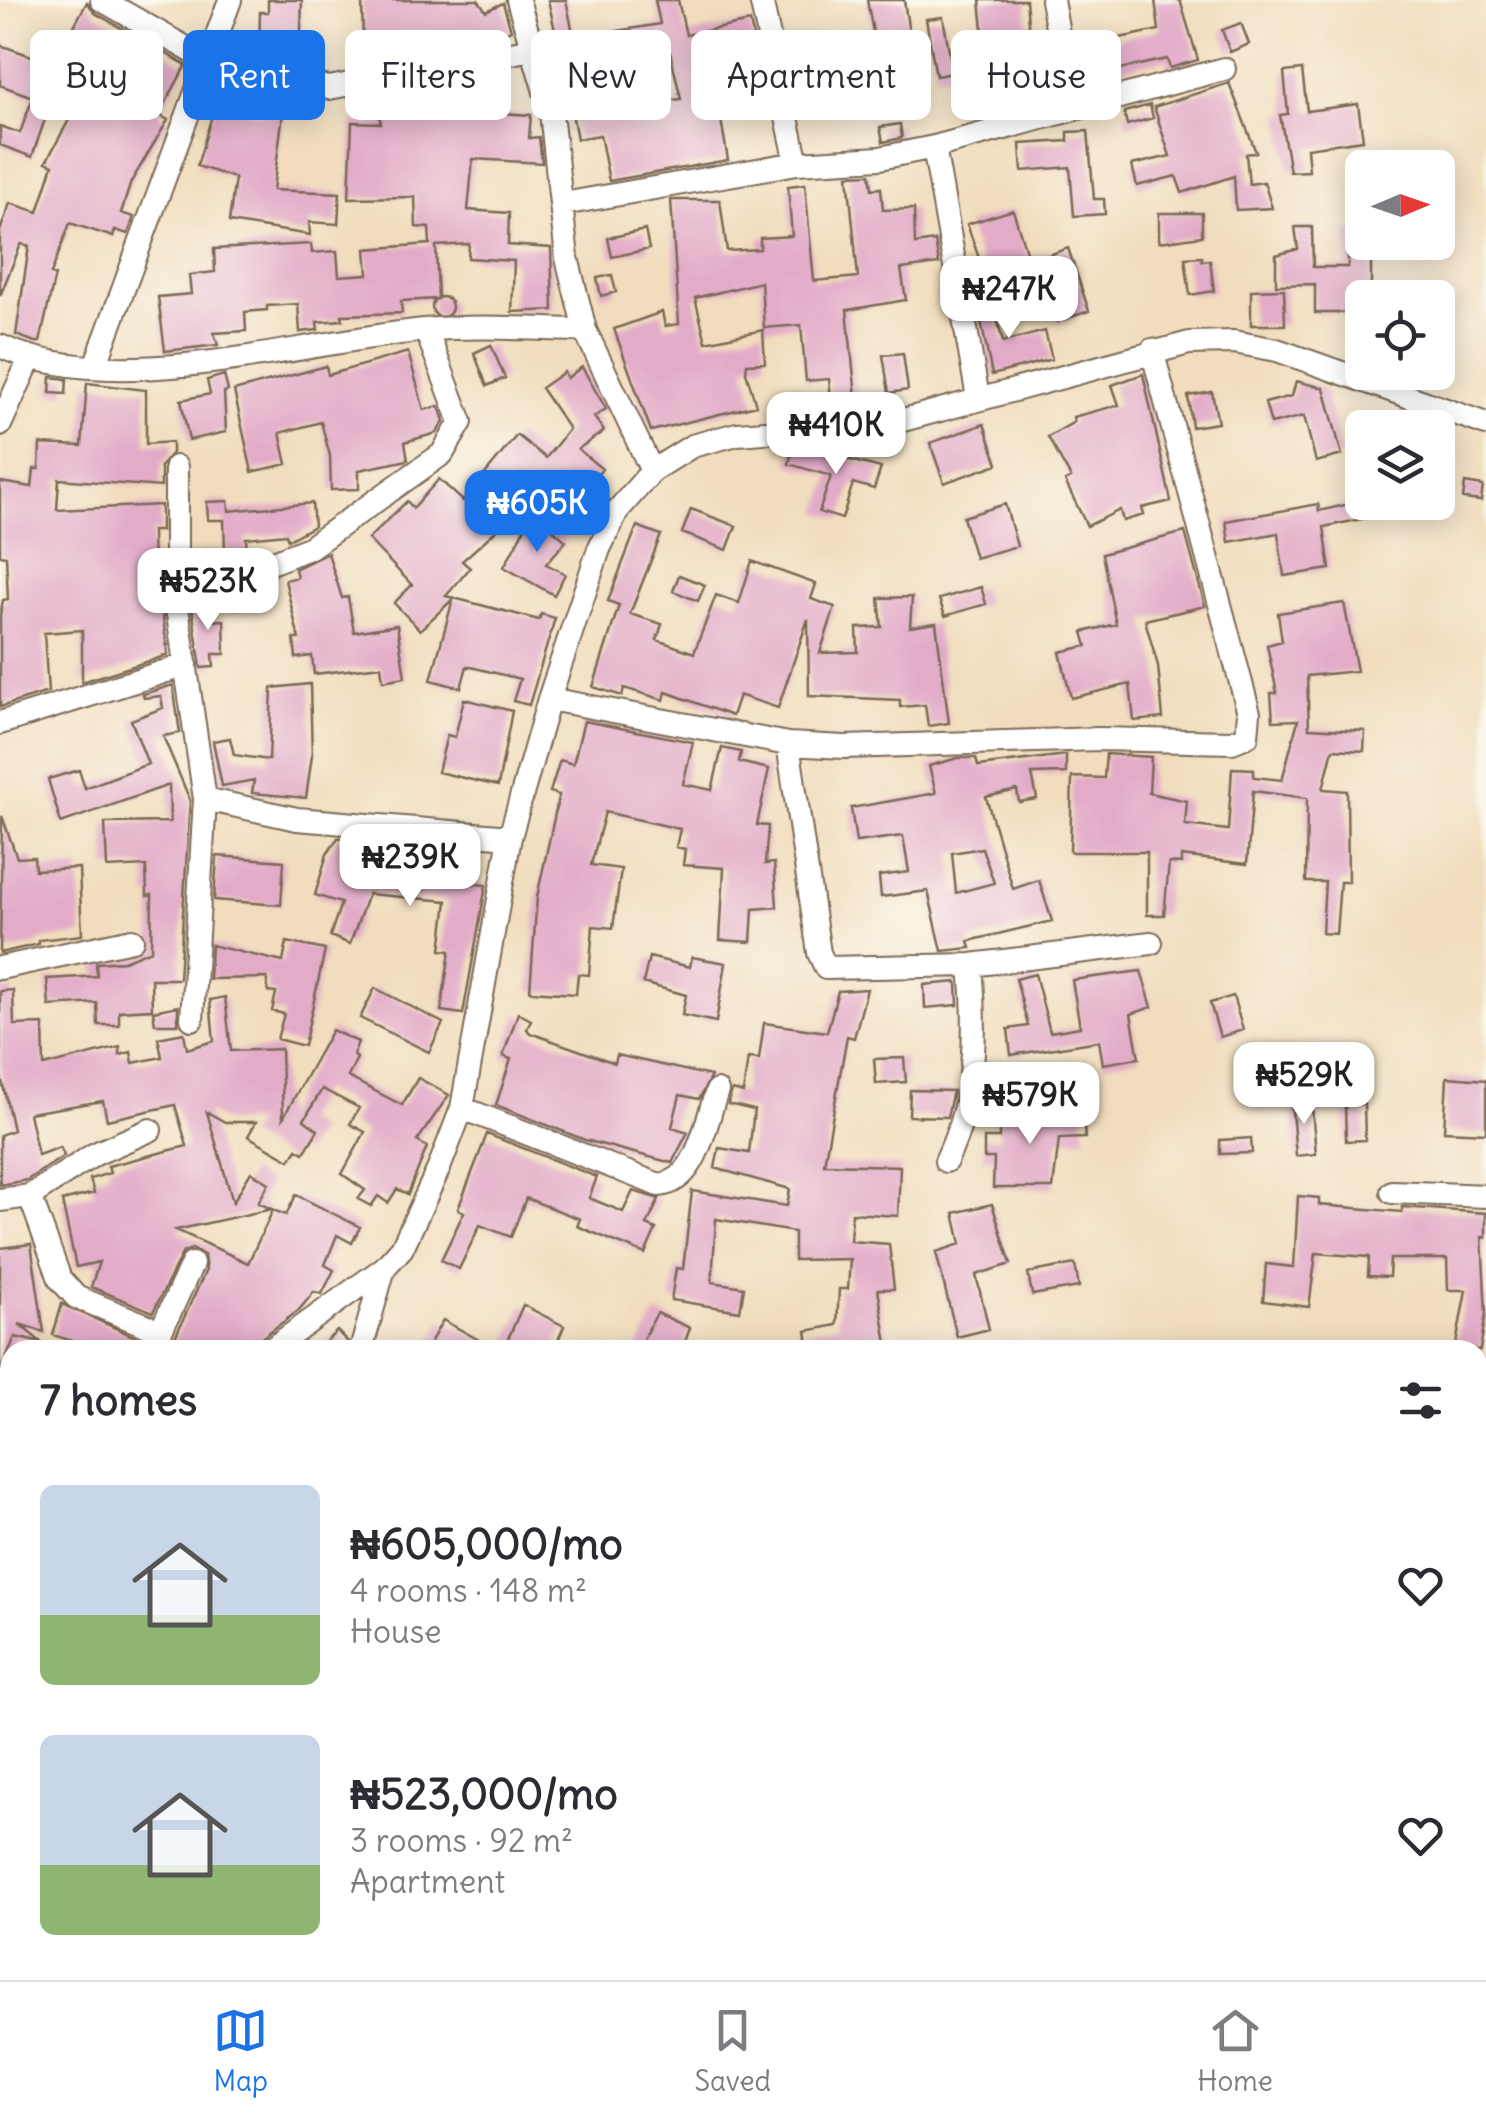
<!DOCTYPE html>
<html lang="en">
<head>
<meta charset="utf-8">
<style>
	:root { --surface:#fff; --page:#f7f7f7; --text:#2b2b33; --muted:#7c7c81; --line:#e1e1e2; --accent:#1a73e8 }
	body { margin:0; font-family:Delius,sans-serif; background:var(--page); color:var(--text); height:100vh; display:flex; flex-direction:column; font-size:38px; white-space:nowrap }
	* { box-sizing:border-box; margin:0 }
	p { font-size:32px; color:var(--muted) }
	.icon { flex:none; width:55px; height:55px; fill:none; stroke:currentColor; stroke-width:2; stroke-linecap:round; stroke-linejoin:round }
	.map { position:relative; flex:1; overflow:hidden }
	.side { position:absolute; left:0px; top:1340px; width:1488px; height:640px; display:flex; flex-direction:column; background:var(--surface); border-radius:30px 30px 0 0; box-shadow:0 5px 25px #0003 }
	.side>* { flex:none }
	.top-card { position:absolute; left:30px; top:30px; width:1428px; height:90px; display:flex; gap:20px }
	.needle { width:65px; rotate:88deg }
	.controls { position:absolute; left:1345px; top:150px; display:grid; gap:20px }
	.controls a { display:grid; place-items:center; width:110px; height:110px; border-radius:15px; background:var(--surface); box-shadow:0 5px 25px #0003; font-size:50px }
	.price { position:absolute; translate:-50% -85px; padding:0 22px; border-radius:20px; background:#fff; color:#222; font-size:32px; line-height:65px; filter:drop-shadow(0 2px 5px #0008) }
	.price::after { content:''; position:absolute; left:50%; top:60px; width:30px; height:22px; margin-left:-15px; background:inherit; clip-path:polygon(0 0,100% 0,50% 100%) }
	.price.on { background:var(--accent); color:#fff }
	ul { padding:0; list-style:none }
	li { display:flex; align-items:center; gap:30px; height:250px; padding:0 40px }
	li span { display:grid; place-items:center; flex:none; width:280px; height:200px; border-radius:15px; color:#555 }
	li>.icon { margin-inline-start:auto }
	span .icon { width:120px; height:120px; fill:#fffc; stroke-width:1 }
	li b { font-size:42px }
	h2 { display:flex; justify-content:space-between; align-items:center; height:120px; padding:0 40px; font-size:42px }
	.pill { padding:0 35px; border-radius:15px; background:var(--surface); box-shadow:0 5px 25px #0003; font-size:35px; line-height:90px }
	.pill.on { background:var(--accent); color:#fff }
	.tab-bar { display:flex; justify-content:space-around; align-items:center; height:140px; border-top:2px solid var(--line); background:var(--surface); font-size:28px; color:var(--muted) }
	.tab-bar a { display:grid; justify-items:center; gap:5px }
	.tab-bar .on { color:var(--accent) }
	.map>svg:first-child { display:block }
	.building { fill:#e2abc8; fill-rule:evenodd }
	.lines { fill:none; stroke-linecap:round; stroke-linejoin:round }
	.minor-casing { stroke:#7b6956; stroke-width:26 }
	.minor { stroke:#fff; stroke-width:22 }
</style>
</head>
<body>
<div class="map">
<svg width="1486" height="1980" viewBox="0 0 1486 1980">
	<rect width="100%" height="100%" fill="#fbf7ec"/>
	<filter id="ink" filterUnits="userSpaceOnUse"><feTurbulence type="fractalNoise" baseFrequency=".01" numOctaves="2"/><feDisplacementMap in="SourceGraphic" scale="20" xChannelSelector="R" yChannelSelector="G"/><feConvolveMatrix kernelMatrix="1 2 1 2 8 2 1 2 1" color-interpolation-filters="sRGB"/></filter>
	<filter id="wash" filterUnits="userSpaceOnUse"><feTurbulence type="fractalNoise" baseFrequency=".0048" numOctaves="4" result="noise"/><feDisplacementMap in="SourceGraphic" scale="40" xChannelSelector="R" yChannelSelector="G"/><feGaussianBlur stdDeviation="2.25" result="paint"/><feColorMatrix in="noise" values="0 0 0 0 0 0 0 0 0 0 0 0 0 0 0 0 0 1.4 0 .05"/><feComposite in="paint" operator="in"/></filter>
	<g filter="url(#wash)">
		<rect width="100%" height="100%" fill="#f1ddbd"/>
		<g id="blocks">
			<path class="building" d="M268 0H302L300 59 259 57 260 12H268Z
				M362 0H478L486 11 503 3 511 30 478 44 396 60V48L363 49Z
				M548 0H566L574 38 660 24 655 0H678L686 35 750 22 756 49 696 61 709 116 720 114 728 160 609 181 600 135 577 139 572 113 681 99 670 52 579 66 580 72 565 74Z
				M867 0H904L909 33 891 36 899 88 878 92 875 76 813 87 808 55 875 43Z
				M980 0H1026L1030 45 985 50Z
				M1155 0H1180L1198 60 1170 68 1167 59 1102 73 1095 43 1159 30Z
				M87 2 95 13 186 65 159 115 168 120 131 182 121 213 134 217 128 234 115 230 113 237 70 223 51 274 55 275 40 342H35L16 335 29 246 21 244 0 296V231L10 203 38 212 53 165 46 162 105 54 90 45 94 38 74 26Z
				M943 17 953 73 936 76 926 19Z
				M1241 23 1249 44 1230 52 1222 30Z
				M0 45 63 67 32 157 0 145V126L20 133 33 97 0 85Z
				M1302 70 1307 111 1358 104 1363 140 1307 148 1309 171 1290 172 1280 115 1288 114 1284 72Z
				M466 77 502 78 500 113 531 115 529 138 539 137 542 163 473 159 468 210 509 213 508 245 551 248 553 310 512 312 514 261 468 258 469 244 436 246 438 299 401 301 402 313 342 315 343 320 317 322 318 330 300 332 298 304 267 306V310L245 312 246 331 214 333 218 345 165 351 158 297 191 294 189 275 215 272 214 249 311 244 312 253 337 251 339 276 368 274 366 249 430 244 429 228 416 227 415 197 349 198 352 122 381 123 375 98Z
				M1229 83 1256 152 1246 154 1249 184 1264 182 1272 208 1236 210 1234 176 1182 193 1176 176 1137 186 1132 165 1170 156 1154 107Z
				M216 102 254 113H283L273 190 340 193 338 224 309 222 310 235 229 222 235 178 197 166Z
				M1150 105 1153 118 1127 125 1124 112Z
				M900 124 902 138 883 142 880 127Z
				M1088 131 1094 199H1104L1105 214 1074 216 1070 167 1022 171 1020 144 1068 141V132Z
				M870 174 872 189 881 188 883 210 914 209 915 244 935 241 939 264 901 269 906 300 847 310 856 397 831 400 829 379 806 381 801 325 764 328 761 282 695 298 706 342 763 330 765 363 747 364 746 372 756 405 651 431 614 329 662 312 665 326 679 324 671 200H720L727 251 760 249V238L792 236 788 186 805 184 814 281 858 277 848 175Z
				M1013 210 1032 271 988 284 967 224Z
				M1159 213H1202V236L1159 242Z
				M1295 227H1312L1313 267H1348V230H1362V242H1371V298H1362V340H1348V313H1315V284L1276 285V255L1298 249Z
				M645 230 649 249 612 257 608 238Z
				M1068 248 1089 311 1057 322 1035 260Z
				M1202 257V261L1210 260 1214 291 1190 295 1185 258Z
				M612 275 616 292 601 296 597 278Z
				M989 288 1003 342 1045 331 1052 359 992 375 975 292Z
				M1284 289 1285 325H1251V290Z
				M432 307a10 10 0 1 1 20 0a10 10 0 1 1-20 0Z
				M491 345 505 378 487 386 474 353Z
				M408 352 424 410 439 406 444 421 437 433 405 442 408 460 359 470V489L331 490 330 456 321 422 280 433 287 464 252 472 234 391 326 366 328 375Z
				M903 353 908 390 889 393 883 355Z
				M582 367 606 409 594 417 604 431 578 449 602 469 572 508 547 486 549 483 462 561 470 568 446 596 539 620 541 614 555 618 529 705 513 701 520 679 467 666 461 688 431 680 453 599 420 630 394 603 412 585 368 539 407 501 413 508 439 479 463 501 517 435 546 458 569 429 541 388 564 372 567 378Z
				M1143 374 1171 501 1142 508 1144 515 1123 521 1120 510 1087 526 1065 481 1071 478 1048 437 1074 422 1073 417 1119 405 1112 385Z
				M224 375 228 391 224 392 226 432 189 440 181 400 210 394 207 380Z
				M51 377 67 379 66 394 50 393Z
				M1296 381 1324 388 1342 455 1316 462 1304 416 1271 424 1265 403 1292 396Z
				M87 383 146 390V444L172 442V453L161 466V487L59 479 57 510 161 505V531H152L153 572 155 603H161L168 655 82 682V630L44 633 48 692 0 707V615L3 600 8 599 6 556 0 555V482L32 487 34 469H39L40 444 82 446Z
				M1212 392 1218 423 1192 427 1188 396Z
				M984 424 998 464 944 483 930 443Z
				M794 445 881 468 874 489 853 483 842 519 819 512 831 476 789 464Z
				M1465 483 1483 486 1481 501 1463 499Z
				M228 501 229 511 312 503 314 526 288 540 286 534 246 538 248 569 242 579 223 580 221 590 203 591 201 552 225 551 224 520H208L207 502Z
				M1358 502H1407L1408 509 1324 527 1330 569 1284 576 1278 533 1229 542 1226 521 1318 504 1319 511Z
				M1005 504 1017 546 975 558 963 517Z
				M691 509 736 526 727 550 682 533Z
				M533 512 566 541 546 564 565 574 554 595 504 567Z
				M637 526 661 535 630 614 662 624 657 640 694 653 716 595 739 603 752 561 816 584 811 599 835 607 820 653 858 652 857 628 882 627 879 598 912 597 910 627 936 623 949 723 928 726 925 705 900 707V700L809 696 808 619 778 708 739 695 732 716 666 692 664 700 624 688 622 696 593 687 619 605 608 601Z
				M1185 532 1205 606 1145 620 1158 666 1163 718 1134 721 1130 684 1071 698 1060 652 1087 646 1083 632 1116 624 1102 554Z
				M328 553 342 598 348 597 354 632 397 625 405 677 383 681 381 666 314 674 312 656 296 658 294 639H299L285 580 297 577 295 569Z
				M679 575 705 585 698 601 673 591Z
				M981 587 986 604 945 616 939 599Z
				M210 600V621L224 620 225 654H213L214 667 201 668 191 601Z
				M1344 603 1357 671 1307 676 1309 728 1365 731 1364 751 1333 749 1323 789 1347 791 1348 882H1340L1336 934 1322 933 1325 882H1306L1307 798 1253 791 1247 864 1181 856V864L1169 863 1164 915H1147V852H1070L1072 777 1104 778 1106 754 1151 757 1149 793 1187 801 1185 825 1228 830 1232 768 1254 769V777L1282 780 1298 720 1273 721 1271 693H1277L1267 645 1282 641 1278 613Z
				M310 684 312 755 306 798 252 793 254 780 222 786 213 741 230 738 234 755 269 760 272 688Z
				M173 685 180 733 163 736 190 800 179 979H151L152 1009 119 1011V1025H98L97 1003 49 1006 47 979 97 976 96 963 124 961 151 950 152 895 147 896 146 866 107 868 105 823 170 822 169 785 61 823 48 779 79 770 85 788 148 764 131 720 163 708 161 696 144 698 143 694Z
				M464 699 512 711 498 786 438 772 447 735 455 737Z
				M584 721 693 742 683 784 712 790 722 748 741 752 739 762 769 769 757 825 768 826 765 864 774 863 777 907 753 909 751 942 720 940 724 868 683 865 685 849 676 847 680 829 605 812 591 865 621 869 613 928 593 926 589 975 578 974 576 994 530 991 537 897 559 795 550 792 560 760 573 764Z
				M1066 755V773L1032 774 1037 799 1019 802 1017 790 986 797 1013 889 1039 880 1052 921 969 941 971 948 942 951 928 891 881 897 879 876 909 872 903 836 856 842 851 808 936 793 929 766 958 758H976L978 766ZM982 848 994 883 956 893 952 853Z
				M2 816 17 858 34 857 35 870 79 868 82 935 39 940V944L0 953Z
				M338 838 357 839 344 869 382 883 383 875 407 877 411 846 429 848 425 879 486 885 463 1014 441 1011 450 951 441 950 447 901 368 894 350 944 330 936 341 903 315 895 327 854Z
				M217 856 284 861 281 905 214 900Z
				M287 942 325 950 304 1046 277 1039 284 1014 272 1011 276 993 268 992 267 978 209 979 211 945 283 962Z
				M649 957 690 967 692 957 726 963 716 1022 682 1015 686 995 643 983Z
				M1141 971 1152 1007 1131 1014 1139 1058 1103 1064 1099 1041 1011 1055 1008 1029 1028 1026 1016 979 1035 974 1050 1032 1080 1027 1072 980Z
				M957 982 958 1005 925 1008 924 985Z
				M375 988 443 1023 429 1052 360 1018Z
				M867 989 854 1038 847 1036 824 1164 900 1166 898 1216 852 1213 850 1241 889 1244 894 1289H878L888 1350H809L806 1331 837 1325 839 1289H848L850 1259 794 1260V1232L716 1219 712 1282 744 1287 740 1311 671 1300 676 1268 683 1269 692 1191 787 1206 790 1189 715 1168 719 1148 749 1153 754 1110 728 1104 732 1090 743 1093 748 1058 759 1059 764 1023 827 1032 838 991Z
				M13 990 14 1025 43 1024 44 1066 120 1047V1055L131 1052 133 1063 162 1057 158 1038 184 1033 187 1049 214 1041 210 1000 225 997 231 1051 281 1049 283 1118 332 1030 358 1042 353 1055 357 1058 348 1077 402 1105 418 1078 449 1095 417 1141 427 1147 408 1194 397 1189 388 1203 378 1196 371 1206 358 1199 365 1190 342 1174 365 1132 350 1124 359 1108 322 1089 304 1120 318 1130 304 1153 297 1149 290 1160 248 1136 256 1122H225L207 1112 233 1202 251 1172 269 1183 258 1203 272 1209 176 1230 248 1263 273 1210 286 1215 296 1195 360 1227 352 1243 337 1235 325 1265 334 1270 322 1294 314 1292 298 1311 245 1350H169L206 1270 204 1255 192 1249 183 1252 153 1312 91 1287 99 1262 76 1267 62 1201 94 1193 90 1179 110 1173 108 1166 187 1146 175 1105 107 1120 103 1101 29 1113 38 1155 60 1147 64 1156 27 1180 0 1185V1135L13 1130 1 1076 0 991Z
				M1233 996 1243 1030 1220 1037 1210 1003Z
				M178 1006V1024H155L153 1011Z
				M518 1013 531 1020 527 1029 530 1033 615 1063 617 1055 711 1076 699 1099 680 1095 672 1127 688 1132 672 1163 585 1140 496 1105 511 1059 503 1056Z
				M904 1058 906 1082 876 1084 874 1059Z
				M1447 1077 1486 1080V1133L1444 1131Z
				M910 1090 953 1091 947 1117 909 1116Z
				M1311 1097 1316 1154 1296 1156 1291 1099Z
				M1345 1104H1364L1365 1140 1346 1141Z
				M999 1112 1083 1113 1085 1138 1059 1139 1053 1188H993L994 1158H984V1138H999Z
				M487 1134 597 1177 589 1198 623 1212 633 1191 659 1199 647 1225 656 1229 645 1254 577 1226 580 1219 526 1198 511 1237 480 1225 459 1269 441 1260 464 1212 458 1209Z
				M1251 1138 1252 1153 1220 1154V1140Z
				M1298 1196 1319 1198V1205L1402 1212V1207L1486 1213V1237H1482L1486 1313 1480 1350H1455L1466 1290H1448L1447 1259H1390L1389 1277 1368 1276 1369 1257 1316 1253 1309 1307 1263 1301 1266 1264 1294 1267Z
				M992 1204 1011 1264 976 1275 989 1329 957 1337 936 1252 961 1244 954 1213Z
				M31 1244 44 1332 19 1324 42 1343 15 1337 0 1372V1248Z
				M1075 1264 1079 1287 1032 1295 1028 1273Z
				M62 1304 140 1339 137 1350 97 1343 95 1348 53 1335Z
				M523 1305 564 1326 554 1350H503Z
				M657 1313 690 1328 682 1350H637Z
				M443 1320 497 1350H426Z
				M337 1331 348 1342 346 1350H317Z"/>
		</g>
	</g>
	<g filter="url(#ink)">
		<use href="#blocks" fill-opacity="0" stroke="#7b6956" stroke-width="2.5"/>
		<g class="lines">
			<g class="minor-casing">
				<path id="minor" d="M102 0 209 61 329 88 532 49
					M518 0 551 112 567 258 585 330 652 471
					M761 0 797 163
					M1052 0 1072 109
					M934 147 978 398
					M563 204 797 163 880 158 934 147 1224 69
					M0 346C114 399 301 342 424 330 476 325 532 329 585 330
					M95 366 230 0
					M0 425 29 361
					M176 467V601L205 799 192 1019
					M234 597 250 594 268 564 309 548 442 454 461 422 426 330
					M549 699 788 744 844 747 1099 739 1232 742 1247 736 1249 713 1152 350
					M0 723 186 665
					M788 744 819 953 826 968 971 965 1151 943
					M205 799 297 819 510 837
					M0 968 132 940
					M462 1108 659 1185C698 1182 705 1123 717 1091
					M946 1161C976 1098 977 1034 971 965
					M1392 1192 1486 1196
					M30 1196 60 1279 76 1297 160 1331
					M0 1200 30 1196 95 1154 150 1130
					M152 1350 192 1264
					M270 1350 384 1268 402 1248 439 1168 462 1108 510 837 549 699 599 549 618 510 652 471 692 446 737 434 892 423 1189 343 1234 342 1277 350 1486 424
					M361 1350 384 1268
					M0 1469 10 1477
					M0 1516 10 1510
					M6 1719 10 1730
					M1478 1741 1486 1742
					M52 1970 57 1980
					M303 1980 308 1970"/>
			</g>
			<use href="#minor" class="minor"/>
		</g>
	</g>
</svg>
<div class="controls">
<a><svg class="needle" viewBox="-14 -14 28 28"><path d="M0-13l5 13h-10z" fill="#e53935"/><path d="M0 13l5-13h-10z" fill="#7c7c81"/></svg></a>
<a><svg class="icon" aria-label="locate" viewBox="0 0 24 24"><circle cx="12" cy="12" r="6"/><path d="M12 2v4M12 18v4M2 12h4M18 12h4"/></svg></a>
<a><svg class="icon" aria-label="layers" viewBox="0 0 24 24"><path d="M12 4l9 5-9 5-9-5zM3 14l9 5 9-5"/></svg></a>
</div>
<b class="price" style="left:1009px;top:341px">₦247K</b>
<b class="price" style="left:836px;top:477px">₦410K</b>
<b class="price on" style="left:537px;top:555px">₦605K</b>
<b class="price" style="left:208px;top:633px">₦523K</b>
<b class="price" style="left:410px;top:909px">₦239K</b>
<b class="price" style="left:1304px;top:1127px">₦529K</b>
<b class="price" style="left:1030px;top:1147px">₦579K</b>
<div class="top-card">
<a class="pill">Buy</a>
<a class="pill on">Rent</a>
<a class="pill">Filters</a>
<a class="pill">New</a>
<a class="pill">Apartment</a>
<a class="pill">House</a>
</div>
<section class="side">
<h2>7 homes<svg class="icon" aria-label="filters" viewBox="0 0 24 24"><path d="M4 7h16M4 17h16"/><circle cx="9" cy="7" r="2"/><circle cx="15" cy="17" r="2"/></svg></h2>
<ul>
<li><span style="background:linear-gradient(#c9d6e8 65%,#8fb573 0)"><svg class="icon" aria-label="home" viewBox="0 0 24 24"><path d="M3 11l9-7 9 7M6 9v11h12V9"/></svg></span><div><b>₦605,000/mo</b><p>4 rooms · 148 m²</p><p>House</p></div><svg class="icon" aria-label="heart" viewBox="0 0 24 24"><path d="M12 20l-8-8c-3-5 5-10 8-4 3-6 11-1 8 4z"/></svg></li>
<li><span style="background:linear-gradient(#c9d6e8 65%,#8fb573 0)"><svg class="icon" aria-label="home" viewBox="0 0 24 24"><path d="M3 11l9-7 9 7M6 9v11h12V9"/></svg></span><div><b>₦523,000/mo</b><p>3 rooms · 92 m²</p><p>Apartment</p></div><svg class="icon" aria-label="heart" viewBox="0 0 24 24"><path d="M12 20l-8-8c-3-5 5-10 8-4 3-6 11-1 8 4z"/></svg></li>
</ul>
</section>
</div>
<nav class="tab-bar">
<a class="on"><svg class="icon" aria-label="map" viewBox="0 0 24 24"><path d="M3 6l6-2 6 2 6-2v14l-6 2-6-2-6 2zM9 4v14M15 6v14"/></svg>Map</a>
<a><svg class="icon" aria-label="saved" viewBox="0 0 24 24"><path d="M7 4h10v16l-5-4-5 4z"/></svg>Saved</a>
<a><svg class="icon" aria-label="home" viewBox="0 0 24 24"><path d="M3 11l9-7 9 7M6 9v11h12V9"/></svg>Home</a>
</nav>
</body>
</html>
